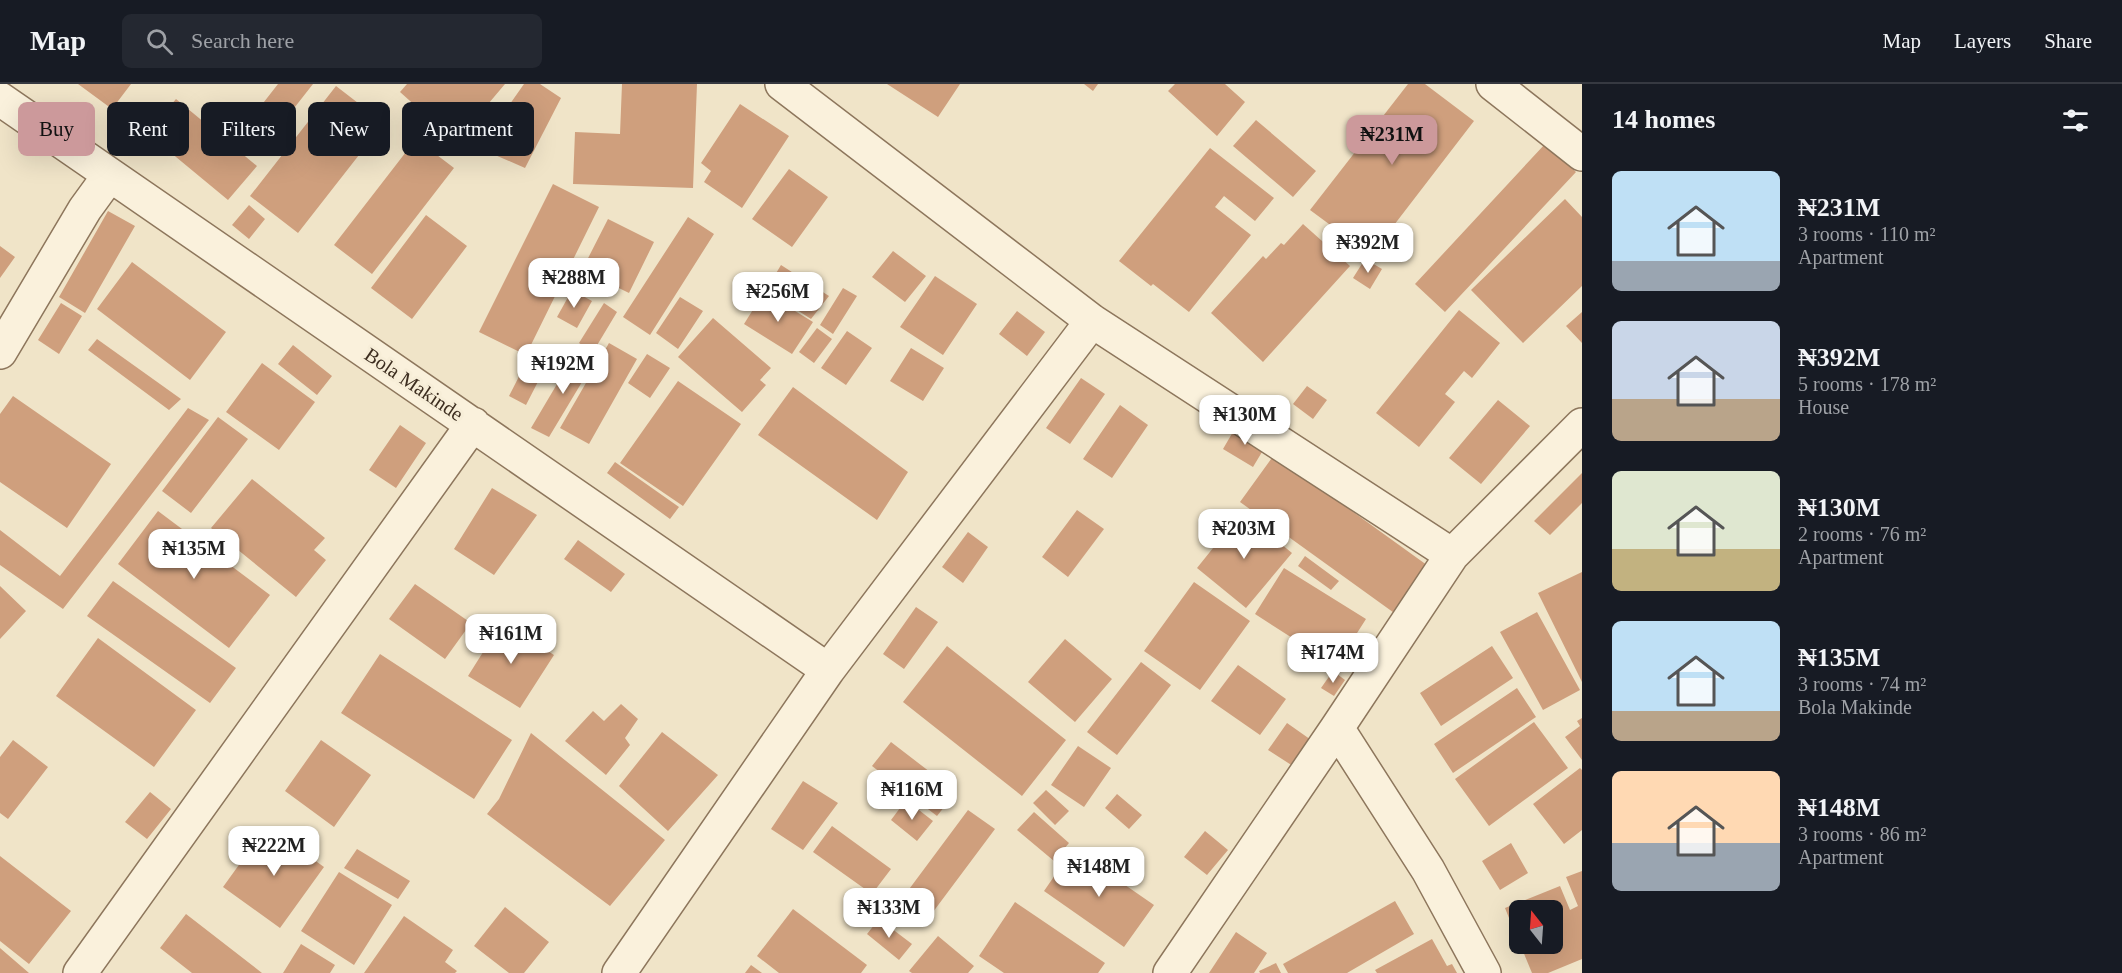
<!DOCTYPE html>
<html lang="en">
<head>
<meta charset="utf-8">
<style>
	:root { --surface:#171b24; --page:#242831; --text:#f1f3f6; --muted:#9ea1a6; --line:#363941; --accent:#cc999b }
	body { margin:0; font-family:"Times New Roman",serif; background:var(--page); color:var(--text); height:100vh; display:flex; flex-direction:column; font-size:22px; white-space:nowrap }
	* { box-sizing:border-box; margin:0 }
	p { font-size:20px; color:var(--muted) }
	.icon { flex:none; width:33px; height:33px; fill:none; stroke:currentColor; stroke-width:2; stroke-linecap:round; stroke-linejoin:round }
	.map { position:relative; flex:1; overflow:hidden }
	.drawer { display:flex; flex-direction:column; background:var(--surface); width:540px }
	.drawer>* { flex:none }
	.banner { position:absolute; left:18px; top:18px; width:570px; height:54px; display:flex; gap:12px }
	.needle { width:39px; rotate:343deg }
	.buttons { position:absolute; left:1509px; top:816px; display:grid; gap:12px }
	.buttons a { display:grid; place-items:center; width:54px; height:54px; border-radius:9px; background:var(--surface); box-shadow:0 6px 24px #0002; font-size:30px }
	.price { position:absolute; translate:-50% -51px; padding:0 14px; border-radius:12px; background:#fff; color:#222; font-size:20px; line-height:39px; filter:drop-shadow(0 2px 3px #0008) }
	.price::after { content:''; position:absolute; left:50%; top:36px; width:18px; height:14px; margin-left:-9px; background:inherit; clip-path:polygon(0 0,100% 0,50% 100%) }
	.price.current { background:var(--accent); color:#111 }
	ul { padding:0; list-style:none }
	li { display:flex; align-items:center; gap:18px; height:150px; padding:0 30px }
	li span { display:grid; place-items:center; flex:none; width:168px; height:120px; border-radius:9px; color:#555 }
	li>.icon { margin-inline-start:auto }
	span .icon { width:72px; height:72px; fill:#fffc; stroke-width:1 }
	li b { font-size:26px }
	h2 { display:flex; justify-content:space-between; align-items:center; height:72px; padding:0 30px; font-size:26px }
	.tag { padding:0 21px; border-radius:9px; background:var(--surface); box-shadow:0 6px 24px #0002; font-size:21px; line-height:54px }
	.tag.current { background:var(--accent); color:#111 }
	header { display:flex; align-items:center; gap:36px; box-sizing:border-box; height:84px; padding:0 30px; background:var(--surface); border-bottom:2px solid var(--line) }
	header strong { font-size:28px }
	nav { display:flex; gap:33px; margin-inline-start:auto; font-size:21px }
	.search { width:420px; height:54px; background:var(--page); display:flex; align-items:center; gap:15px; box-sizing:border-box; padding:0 21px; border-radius:9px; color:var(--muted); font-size:22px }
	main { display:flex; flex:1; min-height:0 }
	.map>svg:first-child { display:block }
	.building { fill:#cf9f7d }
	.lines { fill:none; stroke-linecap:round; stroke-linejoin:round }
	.minor-casing { stroke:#8d765c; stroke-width:36 }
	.minor { stroke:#faf1dc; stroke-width:33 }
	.labels { text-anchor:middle; stroke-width:6; stroke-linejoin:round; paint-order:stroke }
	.street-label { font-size:20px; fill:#3d2e20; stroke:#f7eed8 }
</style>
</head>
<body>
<header>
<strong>Map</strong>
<div class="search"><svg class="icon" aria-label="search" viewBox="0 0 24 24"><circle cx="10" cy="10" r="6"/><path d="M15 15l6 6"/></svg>Search here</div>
<nav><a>Map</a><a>Layers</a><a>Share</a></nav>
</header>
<main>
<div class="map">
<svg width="1582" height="889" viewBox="0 0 1582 889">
	<rect width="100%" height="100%" fill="#f0e4c8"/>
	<path class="building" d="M78 0H131L112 25Z
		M278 0H313L258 70 236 54Z
		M407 0H505L456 58 400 8Z
		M524 0H540L561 14 525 84 479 64Z
		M622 0H697L693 104 573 100 575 48 620 50Z
		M887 0H960L938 33Z
		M1084 0H1098L1093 7Z
		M1175 0H1225L1245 18 1217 52 1168 7Z
		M1408 0H1425L1474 37 1371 171 1310 126Z
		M336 2 384 39 298 149 250 112Z
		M176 15 257 82 228 116 147 49Z
		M740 20 789 52 742 124 704 98 711 87 701 79Z
		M1256 36 1316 87 1293 113 1233 62Z
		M416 55 454 84 372 190 334 161Z
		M1545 60 1576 88 1445 228 1415 200Z
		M1210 64 1274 114 1255 137 1224 112 1215 123 1251 151 1189 228 1153 200 1151 202 1119 177Z
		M789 85 828 113 792 163 752 135Z
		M553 100 599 123 526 271 479 248Z
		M1565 115 1582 133V202L1523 259 1471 206Z
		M249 121 265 135 249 155 232 141Z
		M108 127 135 142 85 229 59 213Z
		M426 131 467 162 412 235 371 204Z
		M688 133 714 150 650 251 623 233Z
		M608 135 654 158 629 209 582 186Z
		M1303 140 1350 182 1263 278 1211 229 1263 172 1266 175 1281 159 1284 161Z
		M0 162 15 173 0 194Z
		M893 167 926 192 905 218 872 193Z
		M1365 175 1382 185 1370 205 1353 194Z
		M132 178 226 248 190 296 97 225Z
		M781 181 829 212 811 235 766 206Z
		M935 192 977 220 943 271 900 243Z
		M843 204 857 212 833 250 820 241Z
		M572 206 592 217 577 244 557 233Z
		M764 208 813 238 792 270 744 240Z
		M680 213 703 227 678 265 656 249Z
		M61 219 82 232 59 270 38 256Z
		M604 219 617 228 593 268 579 259Z
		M1459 226 1500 259 1472 294 1464 287 1445 310 1455 318 1419 363 1376 329Z
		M1017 227 1045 248 1027 272 999 250Z
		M1582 228V259L1566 242Z
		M713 234 771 284 760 296 766 301 742 328 678 273Z
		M817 244 832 255 814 279 799 268Z
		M847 247 872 264 846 301 821 284Z
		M97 255 181 315 169 326 88 266Z
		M609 259 637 275 589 360 560 344Z
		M293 261 332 292 317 311 278 280Z
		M911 264 944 284 923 317 890 297Z
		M576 268 594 278 549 353 531 344Z
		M647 270 670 284 650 314 628 299Z
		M528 275 545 284 526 321 509 312Z
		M262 279 315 318 279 366 226 328Z
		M1081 294 1105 310 1070 360 1046 344Z
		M678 297 741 340 683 422 620 379Z
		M1307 302 1327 316 1313 335 1293 320Z
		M793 303 908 388 877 436 758 351Z
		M13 312 111 380 67 444 0 398V330Z
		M1498 316 1530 342 1481 400 1449 374Z
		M1120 321 1148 341 1112 394 1083 375Z
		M188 324 209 336 63 525 0 481V446L60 492Z
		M218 333 248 355 191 429 162 407Z
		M400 341 426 359 396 404 369 386Z
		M1237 341 1268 358 1253 383 1223 365Z
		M1274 371 1431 484 1397 531 1240 418Z
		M615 378 679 423 670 435 607 389Z
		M1582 389V419L1550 451 1534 437Z
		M252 395 325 454 314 466 326 476 296 513 211 444Z
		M492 404 537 431 494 491 454 465Z
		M1077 426 1104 445 1068 493 1042 473Z
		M158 427 270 511 229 564 118 480Z
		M1242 428 1292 469 1246 524 1197 484Z
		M968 448 988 463 963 499 942 483Z
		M578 456 625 490 611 508 564 475Z
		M1305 472 1339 497 1331 506 1298 482Z
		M1284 484 1366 535 1336 582 1255 530Z
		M1582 488V598L1538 509Z
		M113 497 236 584 210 619 87 532Z
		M1194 498 1250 537 1200 606 1144 567Z
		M415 500 471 539 445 575 389 535Z
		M0 502 26 527 0 555Z
		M916 523 938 538 904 585 883 570Z
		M1537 528 1580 606 1543 626 1500 548Z
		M502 538 554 571 520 624 468 592Z
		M98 554 196 626 154 683 56 612Z
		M1065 555 1112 595 1075 638 1028 598Z
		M947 562 1066 656 1022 712 903 618Z
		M1492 562 1513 594 1441 642 1420 609Z
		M380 570 512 656 474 715 341 629Z
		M1141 578 1171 601 1117 671 1087 648Z
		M1238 581 1286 615 1260 651 1211 617Z
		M1333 587 1345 596 1334 612 1321 604Z
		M1517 604 1536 633 1453 689 1434 660Z
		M621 620 638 635 625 654 630 661 606 691 565 657 593 627 604 637Z
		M1582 634V676L1565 653 1580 642 1577 637Z
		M1534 638 1568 684 1489 742 1455 695Z
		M1287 639 1314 658 1296 684 1268 666Z
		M662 648 718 691 668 747 619 702Z
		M531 649 665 756 610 822 487 730 499 715Z
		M13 656 48 683 8 735 0 729V673Z
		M321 656 371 691 334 743 285 707Z
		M891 658 956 708 937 732 872 682Z
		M1078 662 1111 684 1084 723 1051 701Z
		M1580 684 1582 686V746L1564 760 1533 720Z
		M803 697 838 719 803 766 771 745Z
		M1046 706 1069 727 1055 741 1033 719Z
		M150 708 171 725 147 755 125 738Z
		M1117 710 1142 731 1129 745 1105 724Z
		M906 716 933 737 917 757 891 736Z
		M968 726 995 745 930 832 904 812Z
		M1034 728 1069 759 1054 777 1017 746Z
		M267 742 324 783 280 844 223 803Z
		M832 742 891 785 872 810 813 768Z
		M1205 747 1228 766 1207 791 1184 773Z
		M1511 759 1528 789 1500 806 1482 777Z
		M357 765 410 797 398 815 344 784Z
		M1073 765 1154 821 1124 863 1044 807Z
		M0 772 71 827 29 880 0 857Z
		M1582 787V875L1548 889H1532L1520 860H1552V826H1520L1519 859 1505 824 1560 802 1570 826 1578 822 1566 793Z
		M339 788 392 821 354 881 301 847Z
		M1395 817 1414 850 1347 889H1288L1283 880Z
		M1015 818 1105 879 1098 889H1004L979 872Z
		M505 823 549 858 524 889H509L474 862Z
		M793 825 867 881 861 889H779L757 872Z
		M186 830 262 889H192L160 864Z
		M404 832 453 866 445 878 457 887 455 889H364Z
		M879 835 912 860 899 876 867 850Z
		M1236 848 1267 869 1254 889H1209Z
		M938 852 974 882 968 889H912L909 887Z
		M1432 855 1447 882 1452 880 1457 889H1377L1375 886Z
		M301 860 335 881 330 889H283Z
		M0 864 29 889H0Z
		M1276 879 1281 889H1260L1259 887Z
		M751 881 762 889H745Z"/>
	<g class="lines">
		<g class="minor-casing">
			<path id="minor" d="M782 0 1092 237 1452 471
				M1493 0 1582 70
				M0 15 828 586
				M0 268 85 125 109 92
				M1337 644 1428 786 1484 889
				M80 889 473 340
				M619 889 828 586 1092 237
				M1170 889 1337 644 1452 471 1582 341"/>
		</g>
		<use href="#minor" class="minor"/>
	</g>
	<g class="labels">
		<g class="street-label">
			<text transform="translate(414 300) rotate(34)" y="7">Bola Makinde</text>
		</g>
	</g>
</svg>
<div class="buttons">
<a><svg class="needle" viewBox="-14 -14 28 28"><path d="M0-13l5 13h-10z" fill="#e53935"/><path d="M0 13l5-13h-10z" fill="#9ea1a6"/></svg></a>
</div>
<b class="price current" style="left:1392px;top:82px">₦231M</b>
<b class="price" style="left:1368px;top:190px">₦392M</b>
<b class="price" style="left:574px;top:225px">₦288M</b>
<b class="price" style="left:778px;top:239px">₦256M</b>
<b class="price" style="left:563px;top:311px">₦192M</b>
<b class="price" style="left:1245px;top:362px">₦130M</b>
<b class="price" style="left:1244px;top:476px">₦203M</b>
<b class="price" style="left:194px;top:496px">₦135M</b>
<b class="price" style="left:511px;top:581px">₦161M</b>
<b class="price" style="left:1333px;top:600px">₦174M</b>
<b class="price" style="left:912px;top:737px">₦116M</b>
<b class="price" style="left:274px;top:793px">₦222M</b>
<b class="price" style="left:1099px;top:814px">₦148M</b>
<b class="price" style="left:889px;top:855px">₦133M</b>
<div class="banner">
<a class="tag current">Buy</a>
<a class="tag">Rent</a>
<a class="tag">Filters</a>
<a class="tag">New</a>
<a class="tag">Apartment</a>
</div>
</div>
<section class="drawer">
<h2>14 homes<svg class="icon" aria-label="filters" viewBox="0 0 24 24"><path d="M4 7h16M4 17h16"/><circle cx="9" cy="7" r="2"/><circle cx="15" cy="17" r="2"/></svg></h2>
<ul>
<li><span style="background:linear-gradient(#bfe0f5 75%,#9aa5b1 0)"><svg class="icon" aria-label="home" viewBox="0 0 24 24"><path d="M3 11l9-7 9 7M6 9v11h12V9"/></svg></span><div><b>₦231M</b><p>3 rooms · 110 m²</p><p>Apartment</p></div></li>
<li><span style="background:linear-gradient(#c9d6e8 65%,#b9a48a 0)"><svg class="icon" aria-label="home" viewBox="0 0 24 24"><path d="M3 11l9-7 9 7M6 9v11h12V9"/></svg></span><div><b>₦392M</b><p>5 rooms · 178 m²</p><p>House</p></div></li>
<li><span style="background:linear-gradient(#dfe7d0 65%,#c2b280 0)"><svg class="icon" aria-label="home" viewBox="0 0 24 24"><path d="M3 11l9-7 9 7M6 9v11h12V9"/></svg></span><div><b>₦130M</b><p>2 rooms · 76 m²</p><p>Apartment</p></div></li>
<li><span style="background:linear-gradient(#bfe0f5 75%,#b9a48a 0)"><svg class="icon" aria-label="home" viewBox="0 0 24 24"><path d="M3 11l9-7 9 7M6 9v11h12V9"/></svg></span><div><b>₦135M</b><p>3 rooms · 74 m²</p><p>Bola Makinde</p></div></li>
<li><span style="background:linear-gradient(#ffd9b3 60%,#9aa5b1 0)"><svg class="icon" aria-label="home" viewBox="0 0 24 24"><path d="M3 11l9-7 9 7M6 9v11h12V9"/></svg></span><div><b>₦148M</b><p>3 rooms · 86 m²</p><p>Apartment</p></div></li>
</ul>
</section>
</main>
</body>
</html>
